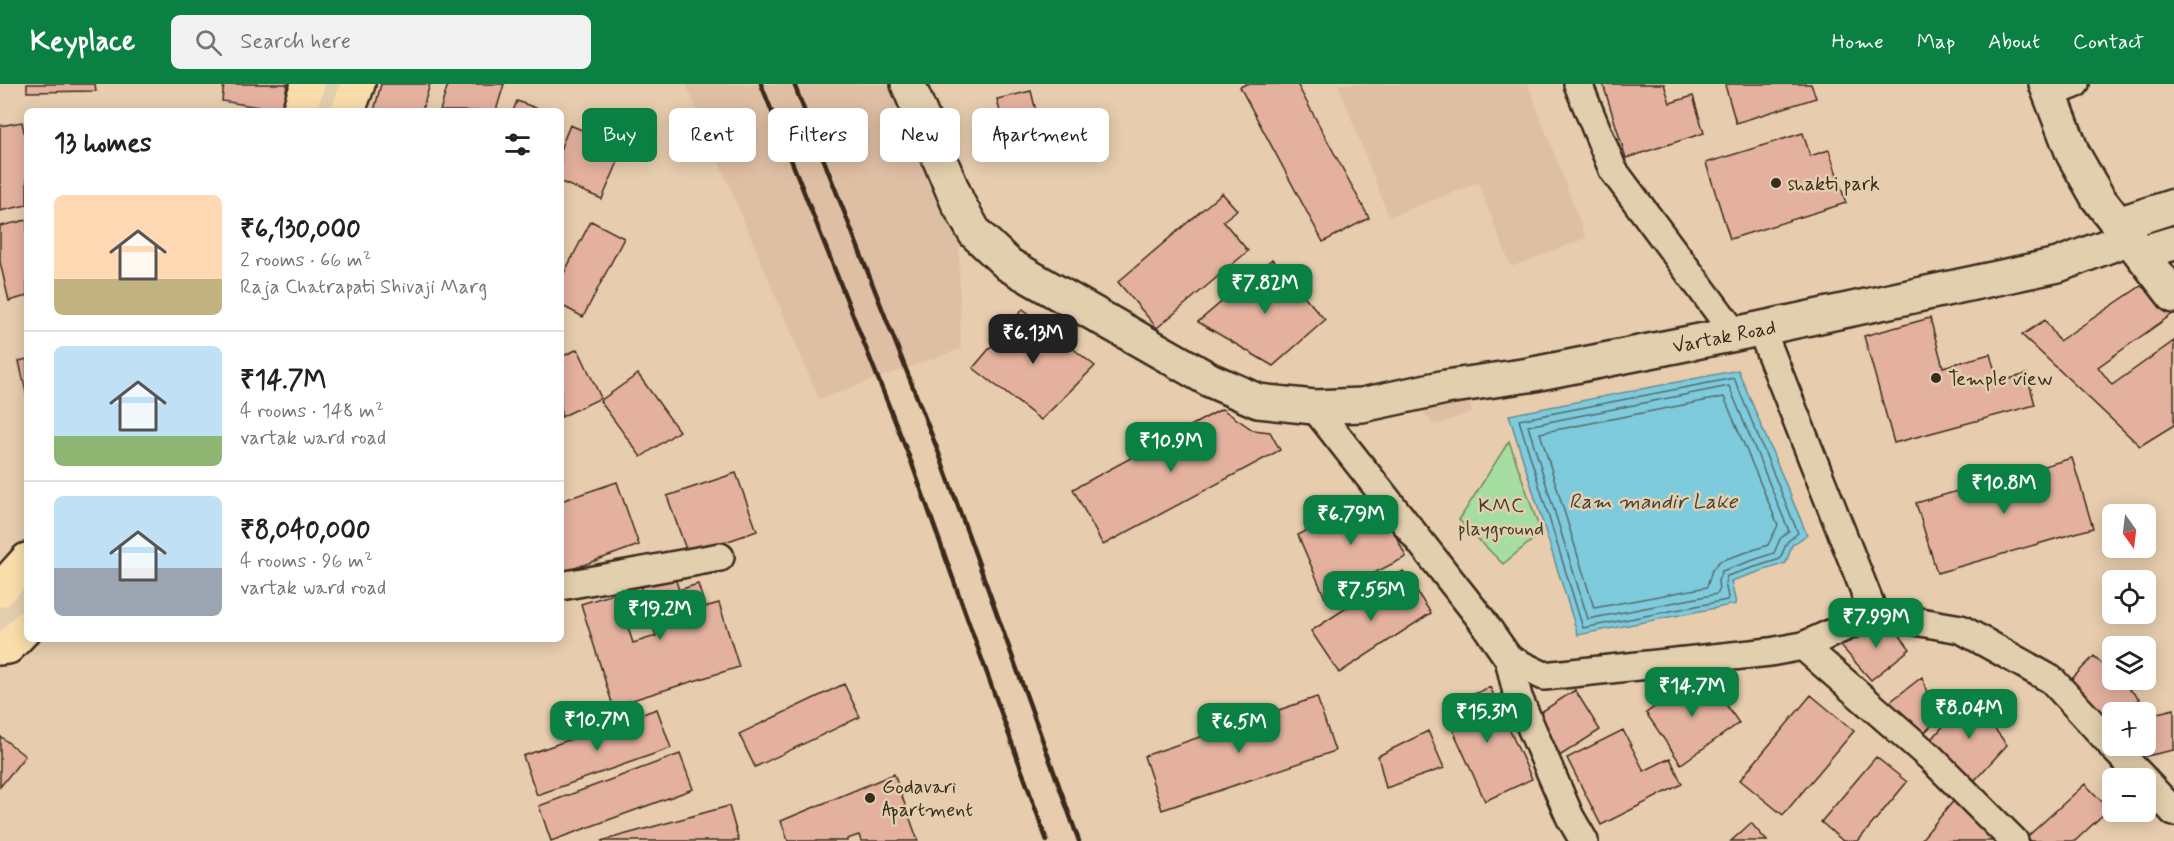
<!DOCTYPE html>
<html lang="en">
<head>
<meta charset="utf-8">
<style>
	:root { --surface:#fff; --page:#f2f2f2; --text:#222; --muted:#767676; --line:#e0e0e0; --accent:#0b8043 }
	body { margin:0; font-family:Mynerve,sans-serif; background:var(--page); color:var(--text); height:100vh; display:flex; flex-direction:column; font-size:22px; white-space:nowrap }
	* { box-sizing:border-box; margin:0 }
	p { font-size:20px; color:var(--muted) }
	.icon { flex:none; width:33px; height:33px; fill:none; stroke:currentColor; stroke-width:2; stroke-linecap:round; stroke-linejoin:round }
	.map { position:relative; flex:1; overflow:hidden }
	.details { position:absolute; left:24px; top:24px; width:540px; height:534px; display:flex; flex-direction:column; background:var(--surface); border-radius:9px; box-shadow:0 3px 15px #0003 }
	.details>* { flex:none }
	.banner { position:absolute; left:582px; top:24px; width:570px; height:54px; display:flex; gap:12px }
	.needle { width:39px; rotate:166deg }
	.tools { position:absolute; left:2102px; top:420px; display:grid; gap:12px }
	.tools a { display:grid; place-items:center; width:54px; height:54px; border-radius:9px; background:var(--surface); box-shadow:0 3px 15px #0003; font-size:30px }
	.price { position:absolute; translate:-50% -51px; padding:0 14px; border-radius:12px; background:var(--accent); color:#fff; font-size:20px; line-height:39px; filter:drop-shadow(0 2px 3px #0008) }
	.price::after { content:''; position:absolute; left:50%; top:36px; width:18px; height:14px; margin-left:-9px; background:inherit; clip-path:polygon(0 0,100% 0,50% 100%) }
	.price.active { background:#222; color:#fff }
	ul { padding:0; list-style:none }
	li { display:flex; align-items:center; gap:18px; height:150px; padding:0 30px }
	li+li { border-top:2px solid var(--line) }
	li span { display:grid; place-items:center; flex:none; width:168px; height:120px; border-radius:9px; color:#555 }
	li>.icon { margin-inline-start:auto }
	span .icon { width:72px; height:72px; fill:#fffc; stroke-width:1 }
	li b { font-size:26px }
	h2 { display:flex; justify-content:space-between; align-items:center; height:72px; padding:0 30px; font-size:26px }
	.pill { padding:0 21px; border-radius:9px; background:var(--surface); box-shadow:0 3px 15px #0003; font-size:21px; line-height:54px }
	.pill.active { background:var(--accent); color:#fff }
	header { display:flex; align-items:center; gap:36px; box-sizing:border-box; height:84px; padding:0 30px; background:var(--accent); color:#fff }
	header strong { font-size:28px }
	nav { display:flex; gap:33px; margin-inline-start:auto; font-size:21px }
	.search { width:420px; height:54px; background:var(--page); display:flex; align-items:center; gap:15px; box-sizing:border-box; padding:0 21px; border-radius:9px; color:var(--muted); font-size:22px }
	.map>svg:first-child { display:block }
	.built { fill:#dfbfa4 }
	.green { fill:#a6dda1; stroke:#708460; stroke-width:1.5 }
	.water { fill:#7ecbdd; stroke:#638b91; stroke-width:1.5 }
	.lines { fill:none; stroke-linecap:round; stroke-linejoin:round }
	.shore { stroke:#566a6a; stroke-width:1.5 }
	.building { fill:#e5b19f; stroke:#3b2a1e; stroke-width:1.5 }
	.minor-casing { stroke:#3b2a1e; stroke-width:32 }
	.tertiary-casing { stroke:#3b2a1e; stroke-width:38 }
	.secondary-casing { stroke:#3b2a1e; stroke-width:38 }
	.primary-casing { stroke:#3b2a1e; stroke-width:38 }
	.minor { stroke:#e2cfad; stroke-width:27 }
	.tertiary { stroke:#e2cfad; stroke-width:33 }
	.secondary { stroke:#e2cfad; stroke-width:33 }
	.primary { stroke:#f9deab; stroke-width:33 }
	.rail { stroke:#3b2a1e; stroke-width:4.5 }
	.poi-dot { fill:#3b2a1e; stroke:#e2cfad; stroke-width:2 }
	.labels { text-anchor:middle; stroke-width:5; stroke-linejoin:round; paint-order:stroke }
	.poi-label { font-size:20px; fill:#3b2a1e; stroke:#e2cfad; text-anchor:start }
	.street-label { font-size:20px; fill:#3b2a1e; stroke:#e2cfad }
	.park-label { font-size:20px; fill:#463c2b; stroke:#e2cfad }
	.water-label { font-size:21px; font-style:italic; fill:#45423b; stroke:#e2cfad }
</style>
</head>
<body>
<header>
<strong>Keyplace</strong>
<div class="search"><svg class="icon" aria-label="search" viewBox="0 0 24 24"><circle cx="10" cy="10" r="6"/><path d="M15 15l6 6"/></svg>Search here</div>
<nav><a>Home</a><a>Map</a><a>About</a><a>Contact</a></nav>
</header>
<div class="map">
<svg width="2174" height="757" viewBox="0 0 2174 757">
	<rect width="100%" height="100%" fill="#e7cdae"/>
	<filter id="ink" filterUnits="userSpaceOnUse"><feTurbulence type="fractalNoise" baseFrequency=".0167" numOctaves="2"/><feDisplacementMap in="SourceGraphic" scale="12" xChannelSelector="R" yChannelSelector="G"/><feConvolveMatrix kernelMatrix="1 2 1 2 8 2 1 2 1" color-interpolation-filters="sRGB"/></filter>
	<g filter="url(#ink)">
		<path class="built" d="M686 0H897L959 158 961 265 819 315Z
			M1338 0H1528L1586 154 1511 183 1478 99 1389 133Z
			M1466 305 1472 328 1435 341 1415 319Z"/>
		<path class="green" d="M1509 357 1541 449 1503 480 1459 436Z"/>
		<path class="water" d="M1738 286 1807 451 1792 461 1786 479 1731 497 1736 520 1578 551 1509 331Z"/>
		<g class="lines">
			<path class="shore" d="M1734 294 1798 449 1787 458 1780 475 1727 492 1725 499 1728 513 1727 516 1583 544 1519 336Z
				M1729 302 1789 447 1780 455 1774 469 1722 487 1718 496 1719 507 1717 510 1588 535 1528 342Z
				M1724 313 1778 441 1768 461 1720 477 1712 486 1707 503 1594 524 1540 349Z"/>
		</g>
		<path class="building" d="M27 0H95L96 7 27 8Z
			M224 0H287L283 27 222 17Z
			M381 0H430L422 27H374Z
			M448 0H504L496 27H440Z
			M1246 0H1297L1369 134 1323 158 1240 3Z
			M1603 0H1664L1670 19 1693 12 1704 49 1626 74Z
			M1729 0H1811L1816 14 1736 39 1725 1Z
			M1031 7 1046 67 1011 75 997 15Z
			M517 17 544 27H513Z
			M22 38 27 62V121L0 127V42Z
			M570 41 624 64 602 115 561 98V63Z
			M1803 49 1810 72 1829 66 1846 119 1730 155 1706 79Z
			M1222 109 1237 126 1223 137 1248 167 1157 244 1118 198Z
			M27 136V212L9 217 0 178V142Z
			M591 137 624 154 583 233 561 221V195Z
			M1272 175 1325 236 1273 282 1198 238Z
			M2141 202 2174 229 2098 283 2112 301 2174 257V341L2140 362 2022 251 2045 236 2059 257Z
			M1023 225 1095 282 1041 336 973 284Z
			M1930 234 1943 283 1990 270 1998 298 2027 290 2035 321 1894 359 1864 252Z
			M578 265 601 314 561 333V273Z
			M27 275V313L19 277Z
			M638 290 679 347 641 373 600 317Z
			M1222 325 1253 346 1270 348 1280 366 1103 461 1073 405Z
			M2072 374 2093 444 1937 489 1916 419Z
			M736 389 757 447 688 471 667 412Z
			M617 398 639 461 561 489V417Z
			M1376 411 1406 473 1325 514 1298 451Z
			M1403 487 1431 529 1339 589 1311 547Z
			M674 491 679 506 698 500 705 523 719 519 739 583 613 622 581 520 617 509 633 559 656 552 640 501Z
			M1892 541 1910 565 1871 596 1840 561 1864 545Z
			M2094 572 2112 589V596H2119L2140 615 2127 628H2112V644L2066 601Z
			M1704 589 1739 639 1681 680 1646 629Z
			M1922 593 1936 637 1922 651 1886 621Z
			M844 600 860 633 755 683 739 650Z
			M1490 603 1532 695 1485 717 1443 624Z
			M1575 606 1600 646 1558 673 1532 634Z
			M1811 611 1854 647 1783 731 1740 696Z
			M1969 611 2007 661 1975 696 1929 659Z
			M1317 613 1335 667 1162 726 1144 672Z
			M657 625 671 664 537 711 523 672Z
			M2174 625V666L2146 672 2143 662H2145V632Z
			M1623 646 1644 687 1670 674 1682 700 1601 741 1567 674Z
			M1428 647 1444 684 1386 704 1378 672Z
			M0 652 25 672 0 703Z
			M680 670 693 705 551 757 539 722Z
			M1876 673 1907 698 1858 757H1843L1821 738Z
			M894 690 918 757H861L859 751 847 755V757H788L781 737Z
			M2085 700 2109 725 2075 757H2031L2027 753Z
			M1956 714 1996 757H1920Z
			M729 722 739 757H601Z
			M1751 739 1767 757H1731Z"/>
		<g class="lines">
			<g class="minor-casing">
				<path id="minor" d="M1578 0 1613 86 1735 250
					M2050 10 2075 0
					M1761 245 1874 530
					M1314 323 1481 535 1509 575 1544 592 1770 568 1803 562 1874 530 1961 545 2052 596 2112 661
					M561 502 720 473
					M1803 562 1930 673 2014 757
					M1509 575 1518 613 1570 733 1584 757
					M2112 662 2143 694
					M2145 697 2174 728"/>
			</g>
			<g class="tertiary-casing">
				<path id="tertiary" d="M908 0 958 119 975 149 1009 181 1210 296 1258 317 1314 323 1362 321 1446 303 1529 291 1735 250 2058 181 2129 154
					M2046 0 2073 70 2098 114 2174 212
					M2118 140 2174 122
					M2141 169 2174 159"/>
			</g>
			<g class="secondary-casing">
				<path id="secondary" d="M317 27 326 0
					M0 536 27 509"/>
			</g>
			<g class="primary-casing">
				<path id="primary" d="M299 27 308 0
					M348 27 358 0
					M0 506 27 476
					M0 564 8 563 27 543"/>
			</g>
			<use href="#minor" class="minor"/>
			<use href="#tertiary" class="tertiary"/>
			<use href="#secondary" class="secondary"/>
			<use href="#primary" class="primary"/>
			<path class="rail" d="M761 0 912 380 1047 757
				M794 0 938 367 1079 757"/>
		</g>
	</g>
	<g class="poi-dot">
		<circle cx="1776" cy="99" r="6"/>
		<circle cx="1936" cy="294" r="6"/>
		<circle cx="870" cy="714" r="6"/>
	</g>
	<g class="labels">
		<g class="poi-label">
			<text x="1788" y="106">shakti park</text>
			<text x="1948" y="301">Temple view</text>
			<text x="882" y="709">Godavari<tspan x="882" dy="23">Apartment</tspan></text>
		</g>
		<g class="street-label">
			<text transform="translate(1724 252) rotate(-11)" y="7">Vartak Road</text>
		</g>
		<g class="park-label">
			<text x="1501" y="428">KMC<tspan x="1501" dy="23">playground</tspan></text>
		</g>
		<g class="water-label">
			<text x="1653" y="424">Ram mandir Lake</text>
		</g>
	</g>
</svg>
<div class="tools">
<a><svg class="needle" viewBox="-14 -14 28 28"><path d="M0-13l5 13h-10z" fill="#e53935"/><path d="M0 13l5-13h-10z" fill="#767676"/></svg></a>
<a><svg class="icon" aria-label="locate" viewBox="0 0 24 24"><circle cx="12" cy="12" r="6"/><path d="M12 2v4M12 18v4M2 12h4M18 12h4"/></svg></a>
<a><svg class="icon" aria-label="layers" viewBox="0 0 24 24"><path d="M12 4l9 5-9 5-9-5zM3 14l9 5 9-5"/></svg></a>
<a>+</a>
<a>−</a>
</div>
<b class="price" style="left:1265px;top:231px">₹7.82M</b>
<b class="price active" style="left:1033px;top:281px">₹6.13M</b>
<b class="price" style="left:1171px;top:389px">₹10.9M</b>
<b class="price" style="left:2004px;top:431px">₹10.8M</b>
<b class="price" style="left:1351px;top:462px">₹6.79M</b>
<b class="price" style="left:1371px;top:538px">₹7.55M</b>
<b class="price" style="left:660px;top:557px">₹19.2M</b>
<b class="price" style="left:1876px;top:565px">₹7.99M</b>
<b class="price" style="left:1692px;top:634px">₹14.7M</b>
<b class="price" style="left:1969px;top:656px">₹8.04M</b>
<b class="price" style="left:1487px;top:660px">₹15.3M</b>
<b class="price" style="left:597px;top:668px">₹10.7M</b>
<b class="price" style="left:1239px;top:670px">₹6.5M</b>
<div class="banner">
<a class="pill active">Buy</a>
<a class="pill">Rent</a>
<a class="pill">Filters</a>
<a class="pill">New</a>
<a class="pill">Apartment</a>
</div>
<section class="details">
<h2>13 homes<svg class="icon" aria-label="filters" viewBox="0 0 24 24"><path d="M4 7h16M4 17h16"/><circle cx="9" cy="7" r="2"/><circle cx="15" cy="17" r="2"/></svg></h2>
<ul>
<li><span style="background:linear-gradient(#ffd9b3 70%,#c2b280 0)"><svg class="icon" aria-label="home" viewBox="0 0 24 24"><path d="M3 11l9-7 9 7M6 9v11h12V9"/></svg></span><div><b>₹6,130,000</b><p>2 rooms · 66 m²</p><p>Raja Chatrapati Shivaji Marg</p></div></li>
<li><span style="background:linear-gradient(#bfe0f5 75%,#8fb573 0)"><svg class="icon" aria-label="home" viewBox="0 0 24 24"><path d="M3 11l9-7 9 7M6 9v11h12V9"/></svg></span><div><b>₹14.7M</b><p>4 rooms · 148 m²</p><p>vartak ward road</p></div></li>
<li><span style="background:linear-gradient(#bfe0f5 60%,#9aa5b1 0)"><svg class="icon" aria-label="home" viewBox="0 0 24 24"><path d="M3 11l9-7 9 7M6 9v11h12V9"/></svg></span><div><b>₹8,040,000</b><p>4 rooms · 96 m²</p><p>vartak ward road</p></div></li>
</ul>
</section>
</div>
</body>
</html>
